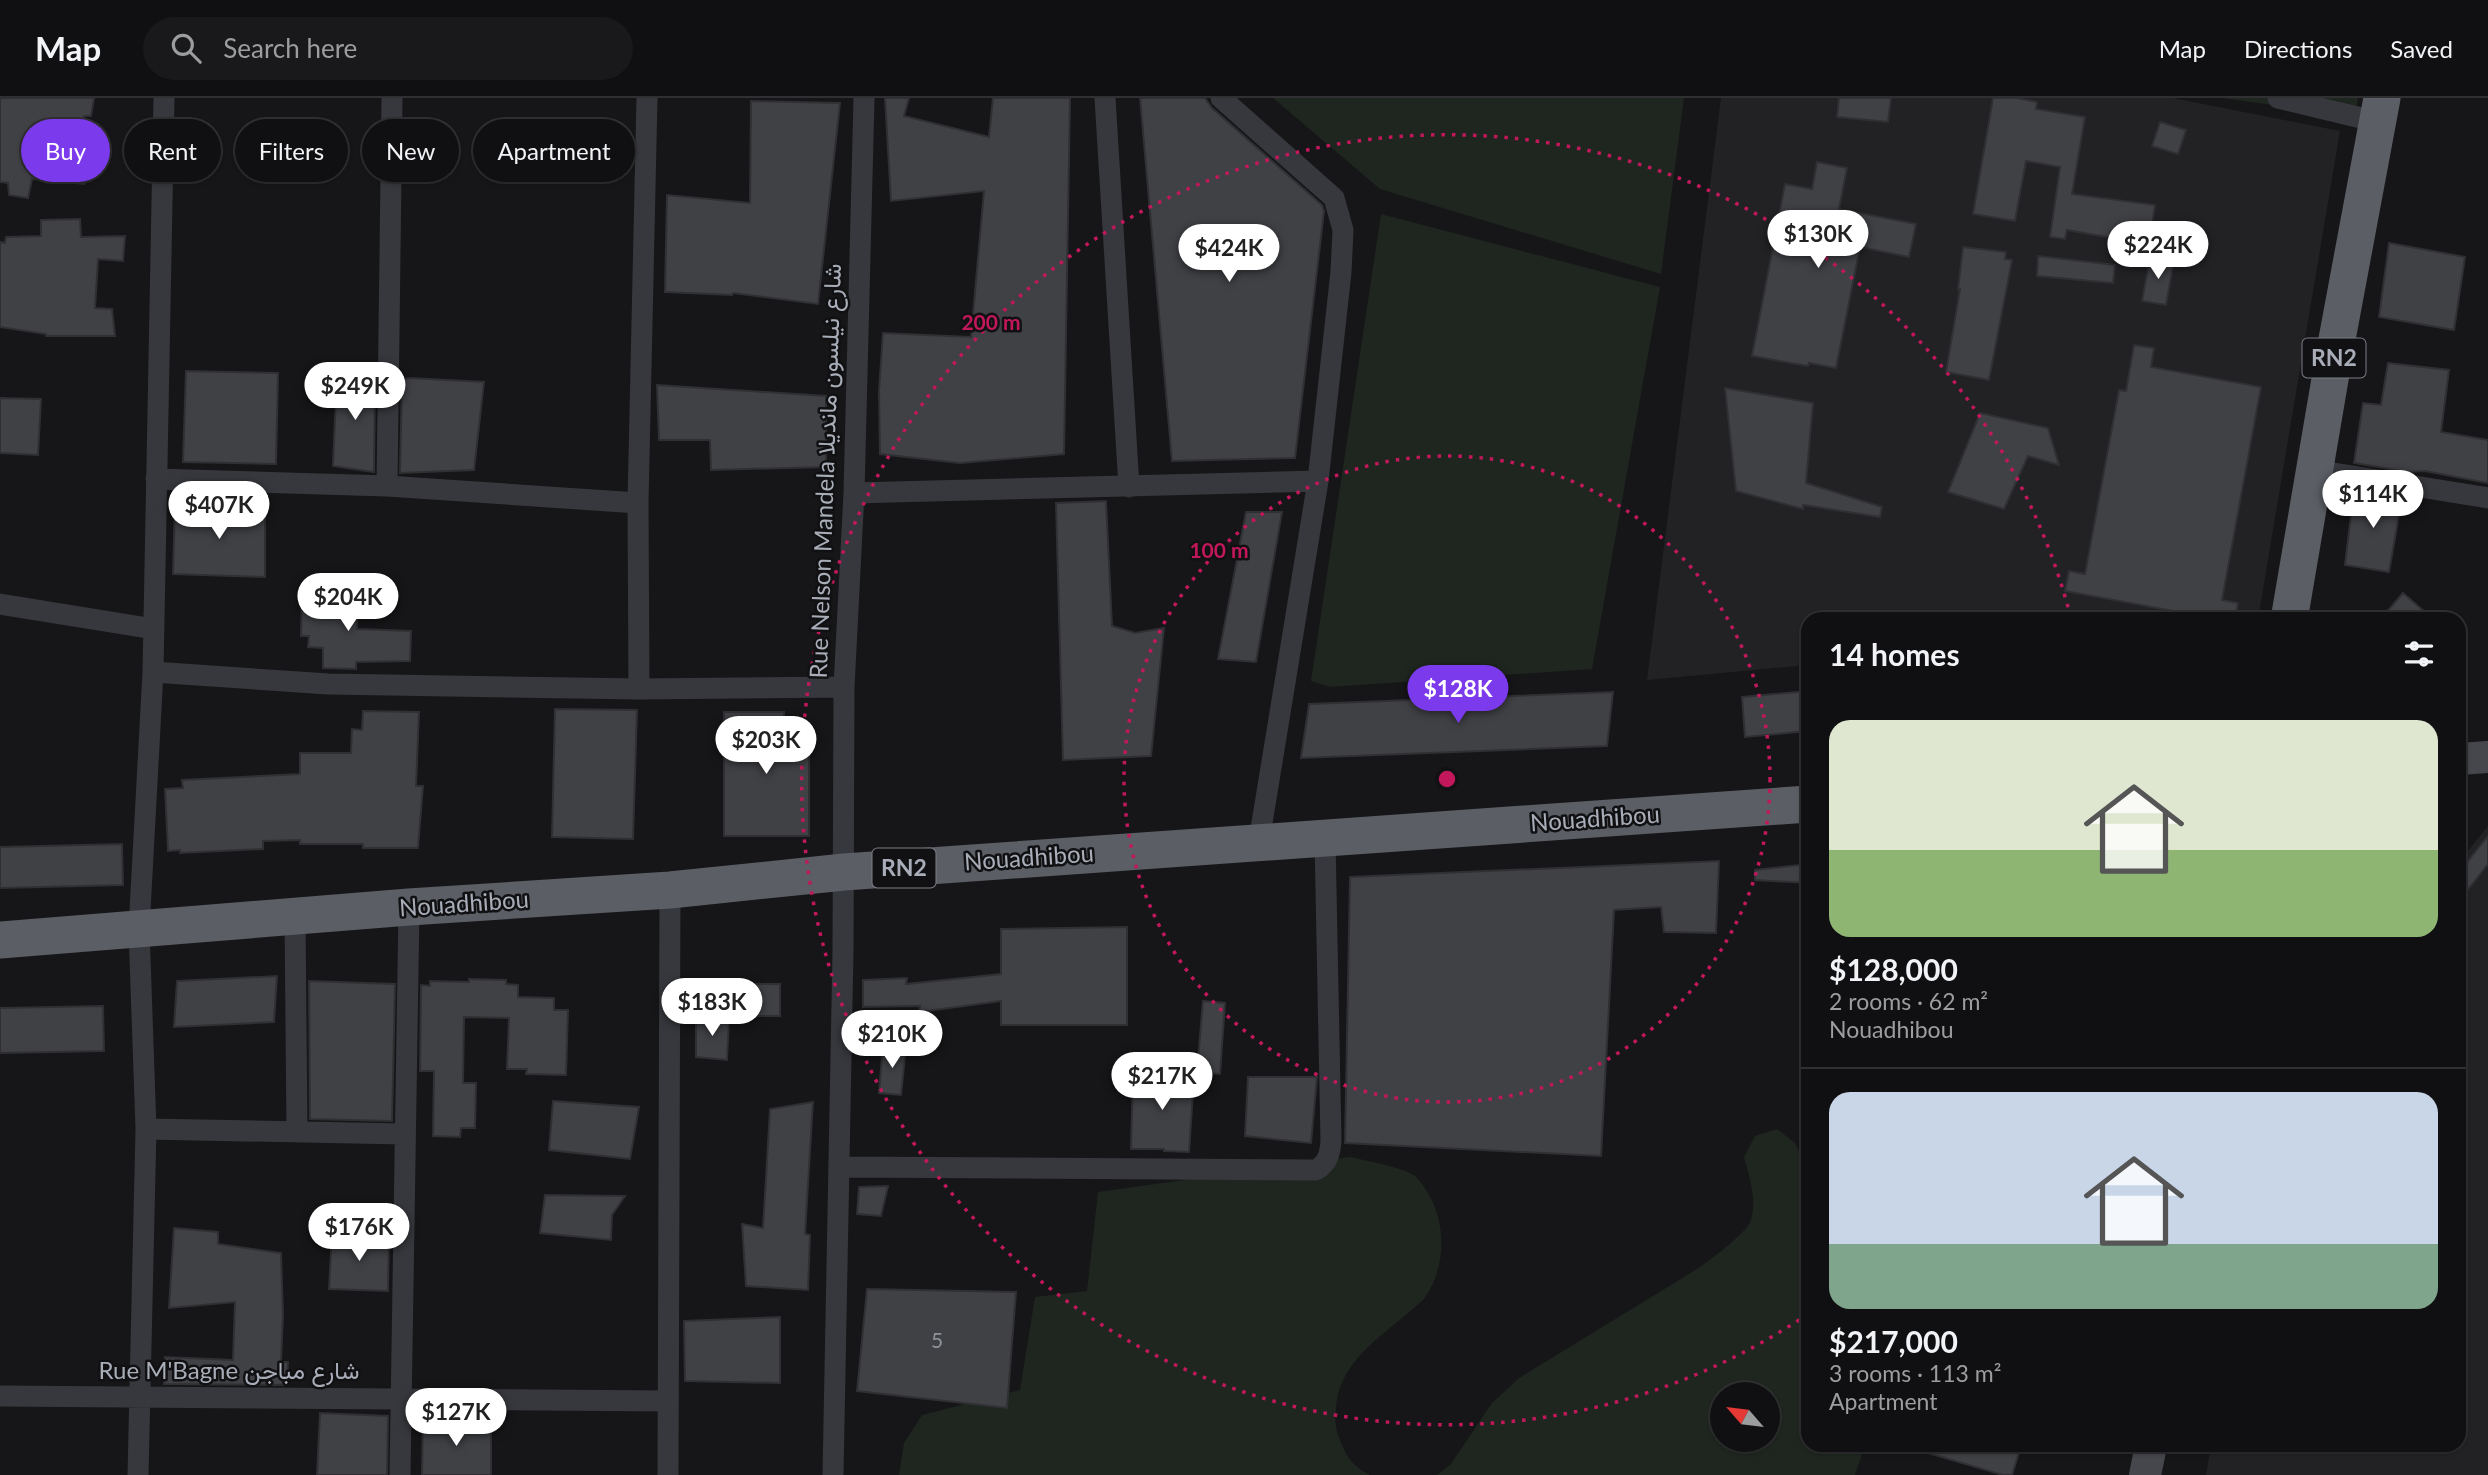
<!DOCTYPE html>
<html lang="en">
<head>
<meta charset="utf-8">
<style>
	:root { --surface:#101012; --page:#19191b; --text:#f1f3f6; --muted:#9c9d9f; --line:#303032; --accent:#7c3aed }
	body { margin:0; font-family:Lato,Vazirmatn,sans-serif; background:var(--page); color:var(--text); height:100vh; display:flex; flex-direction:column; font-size:26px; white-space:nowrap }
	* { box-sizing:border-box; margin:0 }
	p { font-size:23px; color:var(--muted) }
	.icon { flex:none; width:38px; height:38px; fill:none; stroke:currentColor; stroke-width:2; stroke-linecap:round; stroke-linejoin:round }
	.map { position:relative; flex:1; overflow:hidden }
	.drawer { position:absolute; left:1801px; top:514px; width:665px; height:840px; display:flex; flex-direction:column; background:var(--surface); border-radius:21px; box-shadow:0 2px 5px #0004,0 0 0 2px var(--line) }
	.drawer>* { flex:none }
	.hud { position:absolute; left:21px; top:21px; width:665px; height:63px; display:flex; gap:14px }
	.needle { width:46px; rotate:298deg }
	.fabs { position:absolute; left:1710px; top:1284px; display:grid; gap:14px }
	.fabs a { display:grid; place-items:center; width:70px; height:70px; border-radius:50%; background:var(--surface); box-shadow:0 2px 5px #0004,0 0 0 2px var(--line); font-size:35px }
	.price { position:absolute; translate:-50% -60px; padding:0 16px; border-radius:24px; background:#fff; color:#222; font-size:23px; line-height:46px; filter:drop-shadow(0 2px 4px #0008) }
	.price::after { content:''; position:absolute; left:50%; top:42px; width:21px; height:16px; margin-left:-10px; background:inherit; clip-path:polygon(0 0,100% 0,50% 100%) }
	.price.current { background:var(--accent); color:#fff }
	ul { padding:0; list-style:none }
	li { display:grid; align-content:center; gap:14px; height:371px; padding:0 28px }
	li+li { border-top:2px solid var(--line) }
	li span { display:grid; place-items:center; height:217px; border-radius:21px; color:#555 }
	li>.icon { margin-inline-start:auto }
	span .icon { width:126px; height:126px; fill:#fffc; stroke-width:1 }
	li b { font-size:30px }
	h2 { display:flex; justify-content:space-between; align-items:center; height:84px; padding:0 28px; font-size:30px }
	.chip { padding:0 24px; border-radius:32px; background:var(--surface); box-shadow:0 2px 5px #0004,0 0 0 2px var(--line); font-size:24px; line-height:63px }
	.chip.current { background:var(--accent); color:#fff }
	header { display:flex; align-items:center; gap:42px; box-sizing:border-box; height:98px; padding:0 35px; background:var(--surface); border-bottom:2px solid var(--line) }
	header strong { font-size:33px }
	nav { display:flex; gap:38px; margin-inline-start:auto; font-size:24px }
	.search { width:490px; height:63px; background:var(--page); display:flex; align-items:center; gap:18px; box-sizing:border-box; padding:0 24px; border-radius:38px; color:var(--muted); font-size:26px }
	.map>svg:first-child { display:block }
	.built { fill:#222225 }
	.green { fill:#1e261f; fill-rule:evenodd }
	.building { fill:#404145; stroke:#303034; stroke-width:2 }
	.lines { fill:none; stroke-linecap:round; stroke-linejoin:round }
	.minor { stroke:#37383d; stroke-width:21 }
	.secondary { stroke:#45474d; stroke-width:32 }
	.trunk { stroke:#5b5e65; stroke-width:37 }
	.ring { fill:none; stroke:#c2185b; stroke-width:3.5; stroke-dasharray:3.5 7 }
	.labels { text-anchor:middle; stroke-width:5; stroke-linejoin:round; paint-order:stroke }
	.number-label { font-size:21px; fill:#8e929b }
	.shield { fill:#111113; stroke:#7b7e86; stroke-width:2 }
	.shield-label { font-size:23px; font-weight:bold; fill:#a8adb8 }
	.street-label { font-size:24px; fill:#a8adb8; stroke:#111113 }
	.centre { fill:#c2185b; stroke:#111113; stroke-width:3.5 }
	.ring-label { font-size:21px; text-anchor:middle; font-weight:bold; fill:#c2185b; stroke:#111113; stroke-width:5; stroke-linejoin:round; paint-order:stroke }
</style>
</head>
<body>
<header>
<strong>Map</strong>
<div class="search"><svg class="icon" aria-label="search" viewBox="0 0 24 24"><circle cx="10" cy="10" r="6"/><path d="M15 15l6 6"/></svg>Search here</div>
<nav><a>Map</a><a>Directions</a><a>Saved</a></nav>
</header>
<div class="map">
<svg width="2488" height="1377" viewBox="0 0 2488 1377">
	<rect width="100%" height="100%" fill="#161618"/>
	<path class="built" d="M1721 0H2173L2340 33 2258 521 1808 522V567L1647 582Z
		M2488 728V1377H2206L2211 1348H2459V764Z"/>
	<path class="green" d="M1273 0H1684L1661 176 1380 91Z
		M2222 0H2358L2355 18Z
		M1381 116 1660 189 1592 571 1330 589 1311 583Z
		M1777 1031 1795 1045 1808 1072V1348H1865L1855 1377H1437L1451 1366 1492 1305 1519 1280 1697 1171C1709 1163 1745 1136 1750 1124 1758 1104 1749 1078 1744 1059L1755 1038ZM1722 1297H1768V1342H1722Z
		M1350 1059C1363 1062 1407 1070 1416 1079 1447 1111 1450 1167 1423 1202 1418 1207 1412 1211 1407 1216 1376 1242 1338 1267 1336 1311 1335 1320 1335 1328 1338 1337 1346 1357 1350 1367 1370 1377H899L904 1345 922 1317 1020 1292 1035 1199 1087 1193 1098 1094Z"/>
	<path class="building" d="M0 0H94L91 18H84V86L32 81 28 100 9 97 8 85 0 84Z
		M885 0H909L904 18 989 39 993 0H1070L1064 356 960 365 880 356 879 293 883 235 971 239 984 93 891 103Z
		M1140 0H1205L1212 10 1322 107 1324 113 1295 360 1172 363Z
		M1839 0H1891L1888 24 1837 19Z
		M1993 0H2017L2037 4 2036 11 2085 19 2072 96 2155 107 2151 134 2119 130 2118 141 2067 132 2065 141 2050 139 2060 69 2026 63 2015 123 1973 116Z
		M751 3 840 5 818 206 733 195 732 197 665 194 667 97 750 105Z
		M2160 24 2186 32 2178 56 2152 48Z
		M1817 64 1847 70 1839 111 1916 126 1909 159 1860 149 1836 270 1809 265 1808 268 1752 258 1785 86 1812 91Z
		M80 121 81 139 125 138 123 163 98 161 95 210 112 211 115 238H46V236L0 229V144L5 145 6 139 41 138V122Z
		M2389 145 2465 159 2454 232 2379 219Z
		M1963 149 2006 154 2005 161 2012 162 1989 282 1946 274 1960 191H1958Z
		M2038 158 2115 167 2113 185 2037 178Z
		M2150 159 2174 163 2166 207 2142 203Z
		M2134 247 2154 250 2151 269 2261 289 2222 502 2238 505 2235 522H2222L2065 493 2069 473 2085 476 2119 292 2126 293Z
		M2388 265 2449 272 2441 334 2488 342V385L2425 373 2407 374 2354 365 2363 305 2381 307Z
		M186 273 278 275 276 366 183 364Z
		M337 274 375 278 374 374 333 368Z
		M409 280 484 284 474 372 400 375 402 281Z
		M657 287 826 298V369L711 372 710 342H659Z
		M1725 290 1813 305 1806 385 1882 409 1880 419 1803 407V411L1736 393Z
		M0 300 41 301 38 357 0 355Z
		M1980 315 2048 330 2059 367 2028 358 2004 411 1948 394Z
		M2354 392 2402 399 2389 474 2345 467Z
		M1106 403 1112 528 1135 535 1164 530 1151 658 1063 662 1056 405Z
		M175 406 265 409V479L173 476Z
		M1246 414H1282L1256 564 1218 561Z
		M302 495H358L357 531 411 533 410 563 356 564V571L323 570V550L308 549 309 538H301Z
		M2403 495 2434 522H2380Z
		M1808 593V633L1745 639 1742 599Z
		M1613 594 1607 648 1301 660 1309 606Z
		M555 611 637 612 633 741 552 739Z
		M363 613 419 614 416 688H423L418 750H363V746H300V742L263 743V751L180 755V752L168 753 165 691 183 690 182 682 300 676V655H351L352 631 362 632Z
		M724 614H784V622L791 621V629H809V738H724Z
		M2488 738V766L2459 803V774Z
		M122 746 123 787 0 790V749Z
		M1719 763 1716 835 1664 834 1661 809 1614 812 1601 1058 1345 1045 1350 779Z
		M1808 766V785L1755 782V772Z
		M1127 829V927H1001V903L919 914 920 908 863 909V882L907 880 906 886 1001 876V831Z
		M277 878 274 924 174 929 177 883Z
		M469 881 506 882V886L518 887V899L554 900V912H568L566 977 526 976 527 971H507L509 920 464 919 463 985H476L475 1030H461L460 1039 433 1038 434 973H420L421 887 430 888V883L469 884Z
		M309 883 395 886 392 1023 310 1021Z
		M720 886H780V918H719Z
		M1203 903 1225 905 1220 976 1197 974Z
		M103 908 104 953 0 955V910Z
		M696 919 729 920 727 962 696 959Z
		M883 947 906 949 901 997 879 995Z
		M1133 976 1194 979 1189 1054 1164 1053V1051H1131Z
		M1248 979H1317L1311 1045 1245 1038Z
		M553 1003 639 1009 630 1061 549 1052Z
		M813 1004 805 1136 810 1137 808 1192 746 1188 742 1126 763 1130 770 1011Z
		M888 1088 881 1118 857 1116 859 1089Z
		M545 1097 625 1098 612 1117 611 1142 540 1135Z
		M174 1130 218 1134V1146L281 1155 283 1217 281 1264H288L287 1287 164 1286 165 1259 233 1262 235 1204 169 1210Z
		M332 1137 389 1140 388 1193 329 1191Z
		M867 1191 1016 1194 1007 1310 857 1293Z
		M780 1219V1285L685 1283 684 1223Z
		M320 1315 388 1318 387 1377H317Z
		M423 1321 491 1324V1377H422Z
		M1919 1348H2021L2012 1377H2003L1918 1352Z"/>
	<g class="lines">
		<path class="minor" d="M1105 0 1129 389
			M1221 0 1334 100 1343 132 1341 174 1318 383 1259 743
			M2278 0 2378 24
			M2315 372 2488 400
			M156 381 387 388 638 405
			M387 388 392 0
			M854 395 1318 383
			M0 506 154 531
			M153 574 328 586 639 591 844 589
			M639 591 638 405 647 0
			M295 819 297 1034
			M146 1031 405 1036
			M840 1069 1316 1072C1328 1065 1330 1056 1331 1043L1325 741
			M0 1298 668 1303
			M138 1377 146 1031 139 831 153 574 164 0
			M400 1377 409 809
			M668 1377 670 792
			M833 1377 843 854 844 589 854 395 864 0"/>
		<path class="secondary" d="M2459 661 2488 659
			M2145 1377 2151 1348"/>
		<path class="trunk" d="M2289 522 2335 252 2382 0
			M0 842 409 809 670 792 844 774 1808 706"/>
	</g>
	<g class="ring">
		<circle cx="1447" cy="681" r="323"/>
		<path d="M1808 1216A645 645 0 1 1 2071 520"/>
	</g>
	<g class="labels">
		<g class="number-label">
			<text x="937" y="1250">5</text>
		</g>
		<g class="shield">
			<rect x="2302.5" y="240.5" width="63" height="39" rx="5"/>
			<rect x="872.5" y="750.5" width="63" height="39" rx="5"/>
		</g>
		<g class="shield-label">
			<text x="2334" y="268">RN2</text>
			<text x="904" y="778">RN2</text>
		</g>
		<g class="street-label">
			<text transform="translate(826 373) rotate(-88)" y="8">Rue Nelson Mandela شارع نيلسون مانديلا</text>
			<text transform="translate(1595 721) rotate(-4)" y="8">Nouadhibou</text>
			<text transform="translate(1029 760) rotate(-4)" y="8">Nouadhibou</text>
			<text transform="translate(464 806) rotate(-4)" y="8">Nouadhibou</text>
			<text x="229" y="1281">Rue M'Bagne شارع مباجن</text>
		</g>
	</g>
	<circle cx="1447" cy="681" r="10" class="centre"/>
	<g class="ring-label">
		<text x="991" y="232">200 m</text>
		<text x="1219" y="460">100 m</text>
	</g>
</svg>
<div class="fabs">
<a><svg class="needle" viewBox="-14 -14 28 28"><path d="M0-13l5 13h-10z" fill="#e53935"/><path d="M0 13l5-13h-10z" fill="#9c9d9f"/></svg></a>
</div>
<b class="price" style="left:1818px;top:172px">$130K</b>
<b class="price" style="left:2158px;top:183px">$224K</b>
<b class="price" style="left:1229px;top:186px">$424K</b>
<b class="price" style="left:355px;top:324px">$249K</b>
<b class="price" style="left:2373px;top:432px">$114K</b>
<b class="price" style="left:219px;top:443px">$407K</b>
<b class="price" style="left:348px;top:535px">$204K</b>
<b class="price current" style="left:1458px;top:627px">$128K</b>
<b class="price" style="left:766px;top:678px">$203K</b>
<b class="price" style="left:712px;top:940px">$183K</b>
<b class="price" style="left:892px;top:972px">$210K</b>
<b class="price" style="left:1162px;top:1014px">$217K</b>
<b class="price" style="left:359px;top:1165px">$176K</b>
<b class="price" style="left:456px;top:1350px">$127K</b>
<div class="hud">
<a class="chip current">Buy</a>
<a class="chip">Rent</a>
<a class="chip">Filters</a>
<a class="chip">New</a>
<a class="chip">Apartment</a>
</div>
<section class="drawer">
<h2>14 homes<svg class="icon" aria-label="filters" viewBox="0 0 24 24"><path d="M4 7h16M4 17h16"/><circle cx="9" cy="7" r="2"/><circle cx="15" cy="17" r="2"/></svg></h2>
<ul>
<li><span style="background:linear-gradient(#dfe7d0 60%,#8fb573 0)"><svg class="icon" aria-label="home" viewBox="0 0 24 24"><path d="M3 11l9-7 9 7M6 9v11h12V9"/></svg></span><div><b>$128,000</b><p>2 rooms · 62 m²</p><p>Nouadhibou</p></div></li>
<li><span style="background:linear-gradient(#c9d6e8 70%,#7fa58c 0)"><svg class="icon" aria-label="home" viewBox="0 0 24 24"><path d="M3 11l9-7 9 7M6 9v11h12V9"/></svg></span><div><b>$217,000</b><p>3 rooms · 113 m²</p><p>Apartment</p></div></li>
</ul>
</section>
</div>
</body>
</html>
